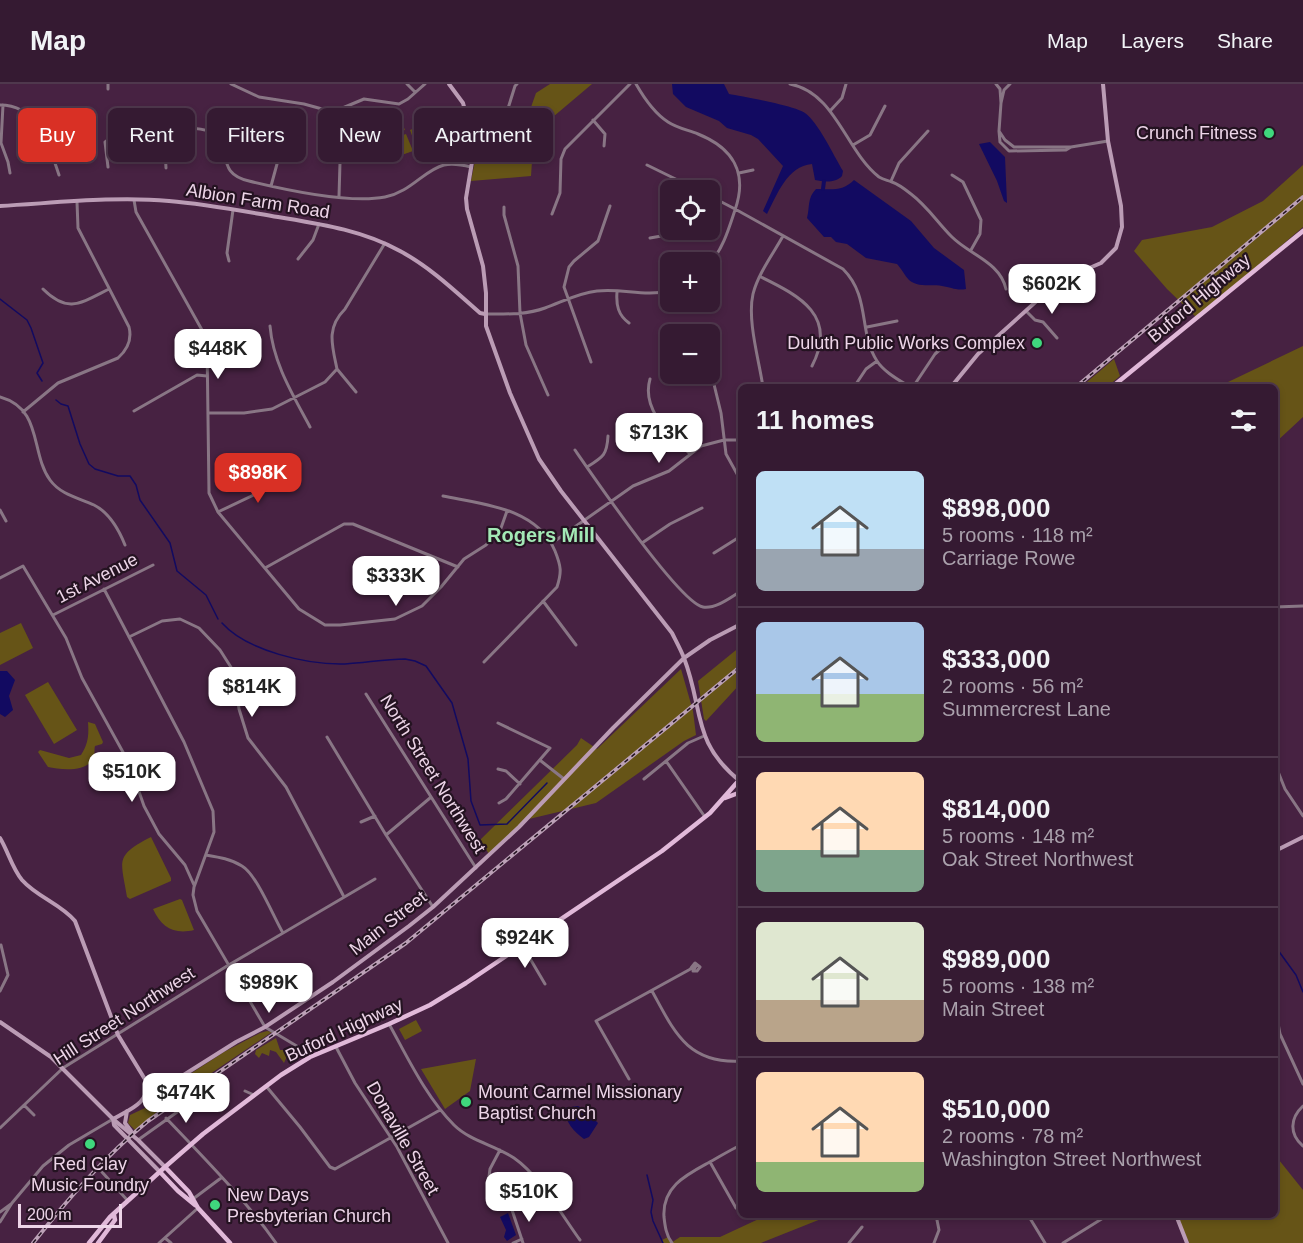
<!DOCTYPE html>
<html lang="en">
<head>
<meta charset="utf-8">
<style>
	:root { --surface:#351a32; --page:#40273e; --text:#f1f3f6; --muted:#aaa1ac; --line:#4f384d; --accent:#d93025 }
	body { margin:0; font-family:Arial,sans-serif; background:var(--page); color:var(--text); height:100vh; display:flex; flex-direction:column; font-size:22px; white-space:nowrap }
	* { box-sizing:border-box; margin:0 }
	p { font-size:20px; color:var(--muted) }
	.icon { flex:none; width:33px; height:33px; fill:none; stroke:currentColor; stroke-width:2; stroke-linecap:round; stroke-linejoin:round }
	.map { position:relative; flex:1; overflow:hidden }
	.sheet { position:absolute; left:738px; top:300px; width:540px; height:834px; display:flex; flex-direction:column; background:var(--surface); border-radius:9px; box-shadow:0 3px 9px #0003,0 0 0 2px var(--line) }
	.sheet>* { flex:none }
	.banner { position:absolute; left:18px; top:24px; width:570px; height:54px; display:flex; gap:12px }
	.buttons { position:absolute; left:660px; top:96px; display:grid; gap:12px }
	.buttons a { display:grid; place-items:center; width:60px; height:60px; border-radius:9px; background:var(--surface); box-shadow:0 3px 9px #0003,0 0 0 2px var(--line); font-size:30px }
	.scale { position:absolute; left:18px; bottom:15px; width:104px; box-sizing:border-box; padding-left:6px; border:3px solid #edd5e8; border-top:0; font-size:16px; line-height:21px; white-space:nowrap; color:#edd5e8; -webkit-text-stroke:4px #241321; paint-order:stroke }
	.price { position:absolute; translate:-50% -51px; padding:0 14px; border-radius:12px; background:#fff; color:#222; font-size:20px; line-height:39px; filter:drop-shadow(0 2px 3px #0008) }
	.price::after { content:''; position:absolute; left:50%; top:36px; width:18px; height:14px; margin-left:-9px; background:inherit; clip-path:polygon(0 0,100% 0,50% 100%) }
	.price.active { background:var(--accent); color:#fff }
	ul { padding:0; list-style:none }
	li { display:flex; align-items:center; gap:18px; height:150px; padding:0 18px }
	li+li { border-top:2px solid var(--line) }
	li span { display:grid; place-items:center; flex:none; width:168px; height:120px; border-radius:9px; color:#555 }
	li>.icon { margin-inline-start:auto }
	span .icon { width:72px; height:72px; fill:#fffc; stroke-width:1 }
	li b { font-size:26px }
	h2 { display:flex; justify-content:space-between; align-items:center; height:72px; padding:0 18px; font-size:26px }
	.tag { padding:0 21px; border-radius:9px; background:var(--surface); box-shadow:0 3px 9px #0003,0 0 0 2px var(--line); font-size:21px; line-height:54px }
	.tag.active { background:var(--accent); color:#fff }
	header { display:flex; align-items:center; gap:36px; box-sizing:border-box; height:84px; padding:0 30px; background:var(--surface); border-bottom:2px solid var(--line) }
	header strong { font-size:28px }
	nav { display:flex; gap:33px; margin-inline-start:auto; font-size:21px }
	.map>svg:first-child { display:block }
	.green { fill:#665417 }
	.water { fill:#120a61 }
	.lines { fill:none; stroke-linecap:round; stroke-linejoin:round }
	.stream { stroke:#120a61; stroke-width:1.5 }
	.canal { stroke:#120a61; stroke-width:4 }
	.street { stroke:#897685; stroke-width:3 }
	.secondary { stroke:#bb9cb5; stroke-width:4 }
	.primary { stroke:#e1b9d9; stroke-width:4.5 }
	.rail-casing { stroke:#bca1b7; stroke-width:4 }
	.rail { stroke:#241321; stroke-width:1.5; stroke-dasharray:4.5; stroke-linecap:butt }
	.poi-dot { fill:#3fd77d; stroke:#241321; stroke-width:2 }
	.labels { text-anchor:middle; stroke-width:4.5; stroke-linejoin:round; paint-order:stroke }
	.poi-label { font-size:18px; fill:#edd5e8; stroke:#241321; text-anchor:end }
	.street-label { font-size:18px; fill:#edd5e8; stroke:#241321 }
	.neighbourhood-label { font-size:20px; font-weight:bold; fill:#a3e9b6; stroke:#241321 }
</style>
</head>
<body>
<header>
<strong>Map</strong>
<nav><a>Map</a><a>Layers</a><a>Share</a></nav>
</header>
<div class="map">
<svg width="1303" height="1159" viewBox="0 0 1303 1159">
	<rect width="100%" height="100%" fill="#472242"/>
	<path class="green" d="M550 0H592L534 49 531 92 471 97 476 72 502 77 518 60 536 9Z
		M398 29 405 46 388 52 381 35Z
		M376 36 383 53 366 59 359 42Z
		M427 39 433 56 416 63 410 46Z
		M406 50 413 67 396 73 389 56Z
		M385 57 392 74 375 80 369 63Z
		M1303 81V143L1197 234 1167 205 1134 167 1142 156 1212 143 1263 117Z
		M1303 262V333L1275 359V303H1232L1228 298Z
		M1114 275 1120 292 1107 303H1081Z
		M21 539 33 564 0 581V549Z
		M741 562V599L706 637 704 635 698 597Z
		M681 585 693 627 696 651 684 657 596 719 529 735 489 770 480 756 577 661 581 654 597 665Z
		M48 598 77 646 54 660 25 611Z
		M88 638 95 640 103 658 102 660 95 662C94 665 95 668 94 672 89 689 61 686 48 683L38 668 40 666 69 674 81 671C88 660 89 652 88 638Z
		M151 753 171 794V797L130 815 127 813C121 776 114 772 151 753Z
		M180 815 182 816 194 846C174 851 161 843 153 825Z
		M416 936 422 947 405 956 399 945Z
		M267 947 272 948 169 1018 135 1046 128 1039 130 1031 145 1024 154 1012 164 1007 224 968 260 949Z
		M276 954 280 966H292L298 970 293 973 288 970 284 979 276 968 270 966 269 972 262 969 259 974 255 970 256 966Z
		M476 975 470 1007 445 1025 421 985Z
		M1275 1071 1303 1106V1159H1189L1176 1131H1275Z
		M767 1131H831L761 1159H662V1156L668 1153 671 1159 680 1153H720Z"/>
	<path class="water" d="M672 0H724L729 10C742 12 796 22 805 29 818 38 834 72 843 87L842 92C836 99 824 98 815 96L812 80C787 82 777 111 767 130L763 127 783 82 758 55 751 51 727 44 719 37 686 23 673 10Z
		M990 58 1005 73 1007 119 1004 117 997 97 979 60Z
		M854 96 911 137 934 164 964 186 966 205C956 207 951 203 942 202 932 200 918 204 909 196 905 192 901 184 897 180L866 174 847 160 836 158 831 153H824L807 134C810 123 807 114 816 105 831 105 842 108 854 96Z
		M0 587H7L15 596 9 612 13 626 5 633 0 630Z
		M578 1022 585 1026 598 1039 589 1053 584 1055C574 1048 564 1037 565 1024Z
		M508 1129 516 1151 507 1157 504 1153 506 1146 500 1133Z"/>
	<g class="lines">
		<path class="stream" d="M0 215 27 236 31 244 43 279 37 289 42 297
			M56 316 61 320 68 322 80 360 89 380 95 385 118 392H130L136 401 140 416 170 459 177 487 206 511 218 535
			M222 539C247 567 308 581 345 580 365 579 385 575 405 575L415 577 426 582 452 619 468 675 471 717 480 741 507 740 547 699
			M1275 862 1296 891 1303 908
			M647 1091 653 1116 651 1128 653 1137 663 1159"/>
		<path class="canal" d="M823 105 824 97"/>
		<path class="street" d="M108 0V5
			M231 0 259 13 304 20 333 28 364 15 399 20 408 15 425 0
			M407 0 415 8
			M636 0C644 14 654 29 668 38 677 44 688 46 698 50 733 64 748 89 735 126 729 144 723 165 710 179
			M790 0C836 9 845 66 879 93 884 96 887 96 892 98 898 100 906 106 911 110 927 122 938 139 952 153 970 171 1000 178 1006 205
			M996 0 1000 5 1001 19 1004 6 1010 0
			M0 21C39 21 49 62 59 91
			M3 21 1 59 8 78 10 89
			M830 27 842 14 846 0
			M593 36 605 50 604 62
			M164 47 166 84
			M999 47 1005 56 1014 63H1071L1066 66 1009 67 1000 58Z
			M999 47 1001 19
			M853 61 870 51 885 22
			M473 63H486L500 50 515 2 517 0
			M476 63 480 60 488 61
			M1071 63 1108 57
			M647 81 698 106
			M108 83 105 58C117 45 201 38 214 50 233 66 215 89 249 97 286 106 348 120 385 113 411 108 424 86 444 81 453 79 463 81 471 83
			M739 89 753 86
			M952 91 963 98 981 136 980 150 971 166
			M891 97 899 79 928 47
			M271 102 277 80 274 63
			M339 112 340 79
			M710 112 735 125 843 185C871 213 858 248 877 277 884 288 899 296 910 303
			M134 116 136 128 202 246 207 259 209 409 218 428 299 525 325 541H340L395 535 422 522 441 503 464 475 486 461 501 444 507 427
			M504 123V131L518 182 520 229 526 261 548 311
			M552 130 560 109 561 75 565 65 630 0
			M650 154 667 151 674 146
			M298 175 313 156 319 140
			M229 177 227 169 233 126
			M761 193C800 212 838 232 812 282
			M43 205C68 230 81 219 109 205
			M617 208C616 221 618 231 629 239
			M1026 227 1035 236 1043 238 1057 254
			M485 230C505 230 526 231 545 224 562 218 578 209 597 207 623 204 643 213 670 207
			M270 242C273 279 293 311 310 343
			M867 243 897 237
			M591 278 564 203 569 183 574 177 598 157 610 122
			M710 284 721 329 726 370 741 397
			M337 285C332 261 326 244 345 225L385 159
			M337 285 356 308
			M650 295C641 326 670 350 690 370
			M763 303C759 276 747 236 753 210 758 190 773 170 783 152
			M854 303 866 285 877 277
			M913 303 935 270 943 263
			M0 313C43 325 30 368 50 396 61 411 79 414 94 421 110 429 119 446 125 461
			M134 327 197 291 207 292
			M23 328 58 299 118 274C127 266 132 255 129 243L78 144 77 118
			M208 329H244L272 325 325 298 337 285
			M575 366C593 392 680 519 703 523 716 525 731 513 741 507
			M587 383C603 373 607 371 608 352
			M443 412C483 420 537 424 555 467 561 482 562 488 557 503L484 578
			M0 426 6 437
			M218 428 289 394
			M552 459 633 402 669 387 701 362 724 356H741
			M642 459 670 440 702 424
			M714 469 741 452
			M265 484 344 440H353L458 483
			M0 494 23 482 66 554 82 594 129 679 144 722 159 750 185 781 194 801
			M104 505 184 658 213 727 214 748 194 803 193 811 197 827 265 943 300 964 310 972
			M543 517 576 561
			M1275 523 1303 522
			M53 531 153 481
			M129 553 162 537 180 535 199 544 220 566 234 588 239 625 248 654 286 703 343 811
			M366 610 476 784
			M498 639 550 664 506 715 499 719
			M327 653 386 751 433 823
			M541 677 564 695
			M666 677 705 733
			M1275 680 1285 705 1303 732
			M498 685 506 687 520 700
			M644 695 688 659 704 652
			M361 738 375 732
			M386 751 430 714
			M206 771C218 773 231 775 242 782 257 791 273 832 283 849
			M522 861 545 900
			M695 879 700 883 697 887H693L696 882 691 884Z
			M0 907 8 891 1 861
			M652 907C674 947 687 980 741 977
			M1275 923 1280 950 1303 1000
			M389 940C408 974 426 1013 454 1041 470 1057 495 1061 514 1074 540 1092 561 1130 580 1156
			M336 963 355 999 397 1063 448 1159
			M629 995 596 937 696 882
			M266 1002 300 1043 330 1083 335 1085 440 1026
			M245 1007 254 1011
			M24 1021 34 1031
			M1303 1022C1290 1034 1289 1050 1303 1062
			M166 1034C204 1074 244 1114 276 1159
			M0 1044 63 984 227 882 375 795
			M138 1056 187 1021
			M500 1066 490 1085 489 1093 499 1111 512 1126 523 1159
			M710 1078 736 1124
			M102 1088 128 1117
			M193 1115 221 1094
			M0 1128 11 1120
			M1028 1131 1045 1159
			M0 1138 12 1119 43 1082 69 1061 113 1035
			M165 1154 171 1159
			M159 1159 198 1124
			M513 1159 522 1155
			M672 1159C666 1151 665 1142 664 1133 662 1103 686 1091 708 1079 719 1073 730 1066 741 1061
			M849 1159 862 1143
			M934 1159 939 1146 936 1131
			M1063 1159 1108 1131"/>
		<path class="secondary" d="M449 0 463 19 472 52V78L466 114 467 125 483 182 486 209V242L510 309 539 375 561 407 672 549C676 557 681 566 684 574 704 626 691 658 741 698
			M0 122C55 119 115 112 169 117 206 120 242 127 278 133 320 140 362 146 400 167 430 183 455 207 480 229L485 230
			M951 303 978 270 1051 204 1071 192 1101 179 1116 164 1122 143 1121 122 1108 57 1103 0
			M0 754C8 767 12 784 22 796 37 813 61 820 75 837L118 951 146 997C151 1019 128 1026 113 1035
			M1275 767 1303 753
			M0 938 51 973 113 1035 138 1056 165 1083
			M147 1006 163 1004 236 958 265 943 333 898 409 842 433 823 519 743 613 644 684 574 710 556 741 540
			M127 1027 125 1039 131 1047
			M113 1035 114 1041 160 1088
			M1176 1131 1187 1159"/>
		<path class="primary" d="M1112 303 1303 147
			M725 714 741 708
			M165 1083 189 1108 198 1124 230 1159
			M160 1088 178 1107 195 1121
			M89 1159 110 1133 165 1083 203 1050 281 991 310 973 389 940 430 921 466 899 662 767 710 729 741 694
			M98 1159 115 1136 114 1131"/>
		<g class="rail-casing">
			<path id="rail" d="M1076 303 1303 113
				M33 1159C68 1115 104 1073 148 1037L406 859 741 582"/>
		</g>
		<use href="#rail" class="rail"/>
	</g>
	<g class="poi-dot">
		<circle cx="1269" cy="49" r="6"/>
		<circle cx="1037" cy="259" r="6"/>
		<circle cx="466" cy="1018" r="6"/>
		<circle cx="90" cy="1060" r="6"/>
		<circle cx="215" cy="1121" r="6"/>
	</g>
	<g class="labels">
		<g class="poi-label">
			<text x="1257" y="55">Crunch Fitness</text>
			<text x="1025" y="265">Duluth Public Works Complex</text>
			<text x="478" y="1014" text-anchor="start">Mount Carmel Missionary<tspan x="478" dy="21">Baptist Church</tspan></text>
			<text x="90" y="1086" text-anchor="middle">Red Clay<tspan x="90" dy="21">Music Foundry</tspan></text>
			<text x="227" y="1117" text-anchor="start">New Days<tspan x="227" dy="21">Presbyterian Church</tspan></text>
		</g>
		<g class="street-label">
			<text transform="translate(258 117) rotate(9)" y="6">Albion Farm Road</text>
			<text transform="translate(1199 214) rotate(-40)" y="6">Buford Highway</text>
			<text transform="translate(97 494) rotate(-27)" y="6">1st Avenue</text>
			<text transform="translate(433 690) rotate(58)" y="6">North Street Northwest</text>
			<text transform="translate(388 839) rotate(-38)" y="6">Main Street</text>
			<text transform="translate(124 932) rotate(-33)" y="6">Hill Street Northwest</text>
			<text transform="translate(344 946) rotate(-25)" y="6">Buford Highway</text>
			<text transform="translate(403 1054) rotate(60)" y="6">Donaville Street</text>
		</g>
		<g class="neighbourhood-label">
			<text x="541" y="458">Rogers Mill</text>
		</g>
	</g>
</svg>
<div class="buttons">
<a><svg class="icon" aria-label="locate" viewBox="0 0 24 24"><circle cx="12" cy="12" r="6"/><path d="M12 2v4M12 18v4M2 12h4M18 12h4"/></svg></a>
<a>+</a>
<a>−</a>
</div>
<div class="scale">200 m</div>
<b class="price" style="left:1052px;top:231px">$602K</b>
<b class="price" style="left:218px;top:296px">$448K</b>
<b class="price" style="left:659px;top:380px">$713K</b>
<b class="price active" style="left:258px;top:420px">$898K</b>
<b class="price" style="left:396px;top:523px">$333K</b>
<b class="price" style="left:252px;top:634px">$814K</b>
<b class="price" style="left:132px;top:719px">$510K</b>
<b class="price" style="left:525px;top:885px">$924K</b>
<b class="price" style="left:269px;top:930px">$989K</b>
<b class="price" style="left:186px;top:1040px">$474K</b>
<b class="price" style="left:529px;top:1139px">$510K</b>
<div class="banner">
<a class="tag active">Buy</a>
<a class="tag">Rent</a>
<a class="tag">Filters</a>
<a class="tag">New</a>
<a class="tag">Apartment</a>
</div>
<section class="sheet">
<h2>11 homes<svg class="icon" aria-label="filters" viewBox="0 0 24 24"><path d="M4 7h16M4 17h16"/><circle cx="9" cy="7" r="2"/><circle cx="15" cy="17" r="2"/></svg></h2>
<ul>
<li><span style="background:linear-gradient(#bfe0f5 65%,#9aa5b1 0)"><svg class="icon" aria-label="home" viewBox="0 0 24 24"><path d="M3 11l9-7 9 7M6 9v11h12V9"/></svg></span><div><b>$898,000</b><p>5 rooms · 118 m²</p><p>Carriage Rowe</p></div></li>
<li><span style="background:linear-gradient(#a9c7e8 60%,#8fb573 0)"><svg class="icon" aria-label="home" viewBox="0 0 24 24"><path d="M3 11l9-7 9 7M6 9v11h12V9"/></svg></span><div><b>$333,000</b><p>2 rooms · 56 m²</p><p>Summercrest Lane</p></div></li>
<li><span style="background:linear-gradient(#ffd9b3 65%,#7fa58c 0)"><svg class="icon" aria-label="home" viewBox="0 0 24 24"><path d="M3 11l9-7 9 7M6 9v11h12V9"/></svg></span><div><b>$814,000</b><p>5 rooms · 148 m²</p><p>Oak Street Northwest</p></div></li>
<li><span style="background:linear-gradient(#dfe7d0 65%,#b9a48a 0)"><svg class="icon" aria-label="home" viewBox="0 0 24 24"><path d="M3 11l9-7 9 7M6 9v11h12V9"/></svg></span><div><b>$989,000</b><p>5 rooms · 138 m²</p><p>Main Street</p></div></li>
<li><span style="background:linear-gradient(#ffd9b3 75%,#8fb573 0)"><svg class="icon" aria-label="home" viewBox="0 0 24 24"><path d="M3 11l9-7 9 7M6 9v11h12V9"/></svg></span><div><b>$510,000</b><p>2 rooms · 78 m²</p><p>Washington Street Northwest</p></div></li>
</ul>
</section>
</div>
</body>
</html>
